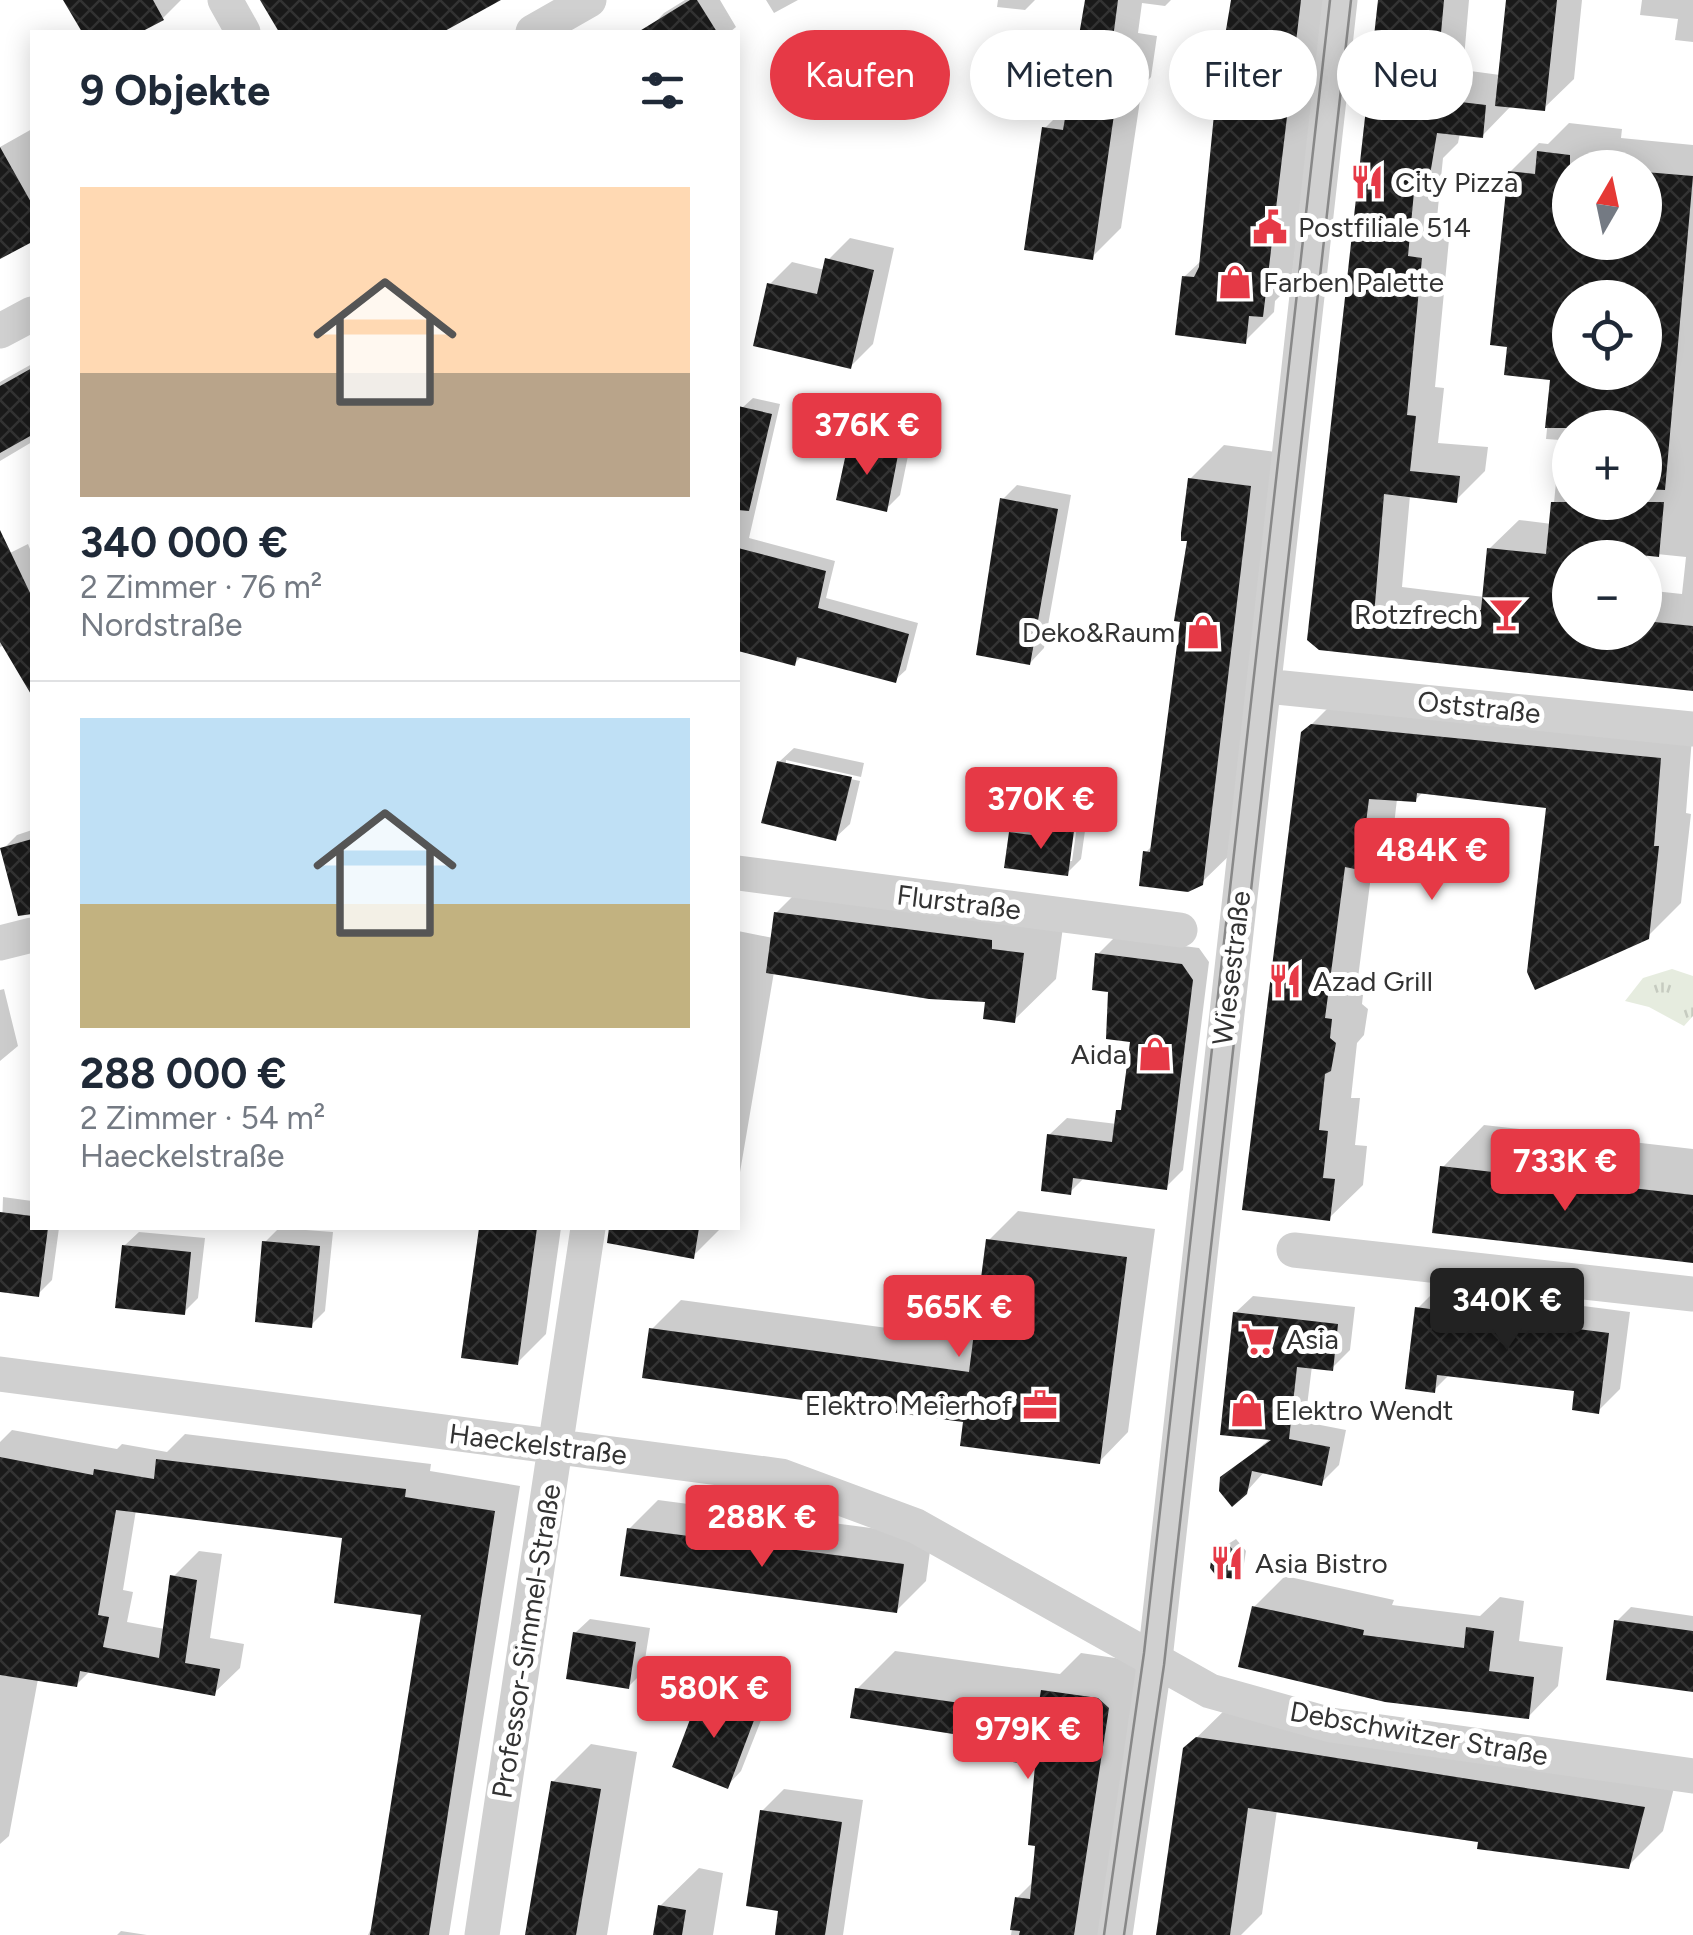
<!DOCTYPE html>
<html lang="de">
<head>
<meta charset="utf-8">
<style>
	:root { --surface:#fff; --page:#f2f2f3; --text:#1f2937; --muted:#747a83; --line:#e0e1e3; --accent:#e63946 }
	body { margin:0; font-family:Figtree,sans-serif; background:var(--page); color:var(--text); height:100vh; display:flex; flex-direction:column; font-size:38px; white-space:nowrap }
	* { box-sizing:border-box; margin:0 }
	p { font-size:32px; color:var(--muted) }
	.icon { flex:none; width:55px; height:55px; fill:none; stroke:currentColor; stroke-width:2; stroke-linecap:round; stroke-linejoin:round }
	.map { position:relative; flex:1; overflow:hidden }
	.sheet { position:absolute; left:30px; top:30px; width:710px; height:1200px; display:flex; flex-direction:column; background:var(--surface); border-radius:0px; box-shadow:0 5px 25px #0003 }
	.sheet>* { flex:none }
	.hud { position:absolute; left:770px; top:30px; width:772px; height:90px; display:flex; gap:20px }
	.needle { width:65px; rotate:9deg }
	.tools { position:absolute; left:1552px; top:150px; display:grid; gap:20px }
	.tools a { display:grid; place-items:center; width:110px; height:110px; border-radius:50%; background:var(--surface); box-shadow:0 5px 25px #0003; font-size:50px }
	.price { position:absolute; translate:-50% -85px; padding:0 22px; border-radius:10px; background:var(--accent); color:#fff; font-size:32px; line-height:65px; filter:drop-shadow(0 2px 5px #0008) }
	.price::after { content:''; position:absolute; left:50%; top:60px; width:30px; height:22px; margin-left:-15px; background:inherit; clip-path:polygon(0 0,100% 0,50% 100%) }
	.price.active { background:#222; color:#fff }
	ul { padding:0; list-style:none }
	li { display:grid; align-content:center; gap:20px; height:530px; padding:0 50px }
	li+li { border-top:2px solid var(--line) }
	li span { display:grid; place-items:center; height:310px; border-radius:0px; color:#555 }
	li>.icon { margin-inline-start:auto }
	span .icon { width:180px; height:180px; fill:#fffc; stroke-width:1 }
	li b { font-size:42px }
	h2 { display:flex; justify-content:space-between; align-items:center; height:120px; padding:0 50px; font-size:42px }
	.chip { padding:0 35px; border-radius:45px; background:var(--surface); box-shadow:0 5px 25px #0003; font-size:35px; line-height:90px }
	.chip.active { background:var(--accent); color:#fff }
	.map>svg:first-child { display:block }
	.park { fill:url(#park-tufts) }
	.shadow { fill:#0003; fill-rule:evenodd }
	.building { fill:url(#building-cross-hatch); fill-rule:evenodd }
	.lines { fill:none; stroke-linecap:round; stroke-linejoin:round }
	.minor { stroke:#d0d0d0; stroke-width:35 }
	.tram { stroke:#888; stroke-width:2.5 }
	.labels { text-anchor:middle; stroke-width:10; stroke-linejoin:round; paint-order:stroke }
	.poi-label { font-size:28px; fill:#333; stroke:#fff; text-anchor:start }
	.street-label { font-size:28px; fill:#333; stroke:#fff }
</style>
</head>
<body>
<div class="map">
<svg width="1693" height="1935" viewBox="0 0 1693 1935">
	<defs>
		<pattern id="park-tufts" width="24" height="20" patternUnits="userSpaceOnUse" patternTransform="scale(2.5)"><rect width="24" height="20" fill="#e6ecdf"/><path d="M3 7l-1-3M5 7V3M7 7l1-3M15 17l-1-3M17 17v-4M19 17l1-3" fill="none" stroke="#c6cbc0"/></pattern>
		<pattern id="building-cross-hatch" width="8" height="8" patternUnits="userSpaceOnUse" patternTransform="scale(2.5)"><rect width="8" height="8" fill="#1a1a1a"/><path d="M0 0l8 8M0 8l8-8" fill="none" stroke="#333"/></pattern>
	</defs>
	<rect width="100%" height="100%" fill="#fff"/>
	<path class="park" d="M1672 969 1693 976V1016L1684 1026 1649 1007 1625 1001 1643 978Z"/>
	<path class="shadow" d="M66 0H181L163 18 136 32H84Z
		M265 0H494L438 32H283Z
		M685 0H720L736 27 730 32H652L650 28 664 13Z
		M766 0H798L774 13Z
		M998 0H1035L1025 10 997 7Z
		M1086 0H1171L1165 6 1142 3 1138 33 1157 36 1151 77 1142 87 1121 228 1092 257 1045 128 1070 103Z
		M1233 0H1325L1291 285 1275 301 1274 312 1245 341 1184 277 1202 260Z
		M1379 0H1469L1463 70 1500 75 1508 0H1582L1574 79 1544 108 1512 105 1482 136 1460 133 1458 143 1443 158 1436 228 1450 229 1435 387 1444 388 1438 443 1488 447 1485 471 1456 500 1410 495 1402 587 1484 597 1489 549 1519 520 1552 524 1560 440 1546 439 1552 378 1510 172 1539 143 1548 144 1569 123 1622 129 1621 138 1693 145V688L1320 648ZM1570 168H1645V242H1570ZM1570 298H1645V372H1570ZM1570 428H1645V502H1570ZM1647 553 1686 557 1682 594 1645 590V632H1570V558H1645V572Z
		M1642 0H1693V42L1675 40 1678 19 1640 15Z
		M32 129V238L0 255V147Z
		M850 238 894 248 873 344 851 366 770 284 792 262 825 270 828 260Z
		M32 364V442L0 461V382Z
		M753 398 780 404 749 538 835 561 826 598 918 623 906 670 895 680 802 656 794 664 738 649V429L742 408Z
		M865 431 911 441 900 495 886 509 850 445Z
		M1224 445 1284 453 1236 849 1201 883 1146 852 1153 845 1190 539V479Z
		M1017 485 1071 495 1044 648 1030 663 1002 500Z
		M28 544 32 554V692L4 645 0 647V558Z
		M1337 699 1693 725 1686 813 1691 814 1681 903 1647 937 1548 805 1424 791 1415 800 1397 799 1393 834 1374 852 1357 986H1364L1362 1004 1368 1009 1364 1035 1357 1043 1351 1098H1360L1355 1145 1367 1146 1363 1185 1329 1218 1245 1208 1303 733Z
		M794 748 864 763 861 777 786 760V765L860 781 850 824 835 838 779 762Z
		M1058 813 1087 817 1081 859 1067 873 1011 833 1026 819 1050 822ZM1073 818 1078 819 1072 861H1067Z
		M32 830V888L15 893 3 849 17 835Z
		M818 871 1065 912 1056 979 1014 1020 988 1000 774 972 738 1184V931L773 938 776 913Z
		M1115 937 1199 948 1209 962 1183 1170 1166 1187 1085 1177 1070 1192 1049 1135 1067 1118 1117 1124 1124 1106 1133 1040 1098 954Z
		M4 989 18 1046 0 1061V990Z
		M1484 1125 1693 1149V1260L1443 1167Z
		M3 1197 32 1201V1228H59L52 1280 38 1294 0 1290Z
		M1018 1211 1155 1229 1128 1432 1099 1462 652 1329 681 1300 976 1340 989 1240Z
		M279 1228 333 1232 325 1311 311 1325 265 1242Z
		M482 1228H561L546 1334 517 1363 464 1356Z
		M643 1228H721L693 1256 640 1246Z
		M139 1232 205 1238 198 1298 184 1312 124 1246Z
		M1440 1286 1507 1295 1516 1286 1553 1291 1552 1302 1630 1312 1620 1389 1598 1411 1577 1389 1450 1374 1434 1390 1418 1308Z
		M1253 1296 1355 1307 1350 1350 1332 1368 1312 1366 1305 1422 1346 1430 1339 1465 1321 1483 1265 1471 1246 1492 1223 1478 1271 1438 1235 1313Z
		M12 1430 117 1449 122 1444 167 1452 185 1434 431 1464 430 1471 520 1486 449 1935H368L376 1918 424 1613 345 1535 136 1510 123 1590 133 1592 127 1622 165 1629 173 1577 199 1551 222 1554 210 1638 244 1644 240 1668 214 1693 90 1671 76 1685 38 1679 9 1836 0 1844V1442Z
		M658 1500 932 1536 926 1581 897 1610 629 1529Z
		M1236 1539 1246 1551 1243 1570 1236 1577 1222 1548Z
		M1285 1576 1394 1600 1392 1605 1480 1616 1500 1597 1524 1601 1519 1641 1563 1647 1558 1686 1528 1717 1254 1607Z
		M1631 1607 1693 1616V1690L1617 1621Z
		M590 1619 650 1628 643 1672 628 1687 575 1633Z
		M895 1651 1060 1674 1081 1653 1136 1661 1146 1670 1105 1935H1011L1017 1898 1034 1881 1038 1763 982 1736 857 1689Z
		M717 1680 769 1700 741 1771 727 1786 702 1695Z
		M1233 1702 1678 1772 1663 1831 1628 1866 1277 1810 1262 1914 1241 1935H1157L1185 1749Z
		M591 1744 637 1752 607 1935H528L553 1782Z
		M784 1789 863 1800 843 1935H777L781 1909 762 1811Z
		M699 1868 723 1873 713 1935H656L660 1906Z
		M121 1931 147 1935H117Z"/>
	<path class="building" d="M63 0H153L164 20 141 32H82Z
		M260 0H501L443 32H279Z
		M690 0H697L717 32H638Z
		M1085 0H1118L1110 61 1129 65 1123 109 1115 108 1093 260 1024 250 1042 127 1063 130Z
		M1231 0H1301L1263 317 1249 316 1246 344 1175 335 1182 276 1194 277 1199 267 1217 84Z
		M1378 0H1444L1435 99 1486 105 1483 138 1437 133 1430 175 1419 174 1415 181 1408 256 1422 258 1407 415 1416 416 1410 471 1460 476 1457 503 1384 494 1374 616 1471 627 1473 610H1481L1487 548 1546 554 1551 502H1664L1659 557 1622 553V558H1570V632H1645V621L1693 626V691L1319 650 1307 640Z
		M1506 0H1557L1545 111 1495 106Z
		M0 147 32 204V242L0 259Z
		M1537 151 1570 155V242H1645V172L1693 176 1665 490 1645 489V428H1545L1550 380 1504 375 1507 347 1490 345 1508 171 1535 174ZM1570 298H1645V372H1570Z
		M825 258 874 270 851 369 753 346 767 283 817 294Z
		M32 368V435L0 453V386Z
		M738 406 772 414 749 511 738 510Z
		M848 444 898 455 887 512 836 500Z
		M1188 478 1251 486 1203 885 1188 892 1139 886 1143 851 1150 852 1180 622 1174 621 1187 541H1181V533Z
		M1000 498 1058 509 1030 665 976 655Z
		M0 530 32 597V696L0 642Z
		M738 548 826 571 818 608 909 634 896 683 797 657 795 666 738 651Z
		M1311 724 1661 758 1654 846H1659L1649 939 1535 990 1527 972 1546 808 1417 793 1416 802 1369 799 1360 870 1345 867 1325 1018 1332 1019 1330 1038 1336 1043 1331 1071 1325 1074 1319 1130 1328 1131 1323 1178 1335 1179 1330 1221 1242 1210 1301 732Z
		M777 761 852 777 836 841 761 823Z
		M1042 826 1074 831 1068 876 1004 868 1009 832 1040 836Z
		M32 839V914L18 916 0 848Z
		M774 912 992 940V949L1024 953 1015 1023 983 1019 985 1002 929 999 766 973Z
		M1095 953 1182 964 1193 980 1167 1190 1073 1178 1071 1195 1041 1191 1047 1134 1112 1142 1116 1110H1121L1130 1042 1106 1039 1108 992 1092 990Z
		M1440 1166 1693 1195V1263L1432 1233Z
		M0 1212 32 1216V1228H48L39 1297 0 1292Z
		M479 1228H537L518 1365 461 1358Z
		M609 1228H699L694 1259 607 1243Z
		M986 1239 1127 1257 1100 1464 960 1446 963 1422 642 1378 649 1328 969 1372Z
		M262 1241 320 1246 312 1328 255 1322Z
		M122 1245 191 1252 185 1315 115 1308Z
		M1415 1307 1491 1317 1492 1307 1533 1312 1531 1323 1609 1333 1599 1414 1572 1410 1574 1391 1437 1375 1435 1393 1405 1389Z
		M1233 1312 1338 1324 1333 1371 1297 1367 1289 1439 1330 1447 1322 1486 1252 1471 1247 1494 1232 1507 1219 1491 1220 1477 1271 1440 1220 1435Z
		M0 1457 93 1475 94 1469 154 1479 156 1459 406 1489 405 1497 495 1511 429 1935H370L421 1615 334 1603 342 1538 116 1510 98 1615 109 1617 103 1647 159 1658 170 1575 197 1580 185 1663 220 1669 215 1696 80 1671 77 1687 0 1675Z
		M627 1528 904 1564 897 1613 620 1576Z
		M1228 1544 1240 1558 1237 1579 1217 1577 1210 1568 1212 1554Z
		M1252 1606 1364 1630 1363 1635 1464 1648 1466 1627 1494 1631 1489 1671 1534 1677 1529 1719 1385 1702 1238 1667Z
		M1614 1620 1693 1631V1692L1606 1680Z
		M573 1632 636 1642 629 1689 566 1679Z
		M855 1688 1037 1714 1041 1690 1098 1698 1109 1708 1074 1935H1019L1020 1931 1010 1930 1015 1897 1030 1899 1035 1846 1028 1845 1035 1765 977 1757 979 1738 850 1718Z
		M700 1693 756 1715 728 1789 672 1767Z
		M1196 1737 1299 1752 1645 1807 1629 1869 1477 1849 1478 1842 1248 1808 1230 1935H1156L1183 1748Z
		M551 1781 601 1789 576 1935H525Z
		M760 1810 842 1822 825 1935H775L778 1911 746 1906Z
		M658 1905 686 1910 682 1935H653Z"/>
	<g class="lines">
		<path class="minor" d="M225 0 243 32
			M533 32 589 0
			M0 331 32 314
			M1265 686 1693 729
			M738 873 1180 930
			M0 943 32 935
			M1294 1250 1693 1294
			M0 1374 781 1476 916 1526 1210 1691 1331 1725 1693 1776
			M482 1935 588 1228
			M1115 1935 1155 1659 1340 0"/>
		<path class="tram" d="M1104 1935 1144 1653 1330 0
			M1124 1935 1164 1665 1351 0"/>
	</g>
	<defs>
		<g id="restaurant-bare" transform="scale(2.7)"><path d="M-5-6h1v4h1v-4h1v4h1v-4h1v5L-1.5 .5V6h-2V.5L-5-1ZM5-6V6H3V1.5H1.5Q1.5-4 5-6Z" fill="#e63946" stroke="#fff" stroke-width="2.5" paint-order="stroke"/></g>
		<g id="civic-bare" transform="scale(2.7)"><path d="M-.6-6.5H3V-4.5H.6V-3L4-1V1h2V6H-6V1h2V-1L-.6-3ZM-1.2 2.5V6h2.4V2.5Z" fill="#e63946" stroke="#fff" stroke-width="2.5" paint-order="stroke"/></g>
		<g id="shop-bare" transform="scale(2.7)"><path d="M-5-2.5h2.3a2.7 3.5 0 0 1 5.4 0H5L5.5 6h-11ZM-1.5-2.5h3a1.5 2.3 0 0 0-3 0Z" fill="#e63946" stroke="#fff" stroke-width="2.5" paint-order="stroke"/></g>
		<g id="bar-bare" transform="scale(2.7)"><path d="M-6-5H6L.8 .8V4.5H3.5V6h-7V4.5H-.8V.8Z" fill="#e63946" stroke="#fff" stroke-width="2.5" paint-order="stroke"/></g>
		<g id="supermarket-bare" transform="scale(2.7)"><path d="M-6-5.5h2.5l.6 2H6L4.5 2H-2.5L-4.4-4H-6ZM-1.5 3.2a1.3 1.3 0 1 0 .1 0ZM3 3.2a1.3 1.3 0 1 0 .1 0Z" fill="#e63946" stroke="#fff" stroke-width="2.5" paint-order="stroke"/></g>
		<g id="office-bare" transform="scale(2.7)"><path d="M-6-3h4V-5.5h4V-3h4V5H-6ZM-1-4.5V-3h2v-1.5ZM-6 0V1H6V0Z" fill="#e63946" stroke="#fff" stroke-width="2.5" paint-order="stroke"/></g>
	</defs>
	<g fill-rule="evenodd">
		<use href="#restaurant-bare" x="1367" y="182"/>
		<use href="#civic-bare" x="1270" y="227"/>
		<use href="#shop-bare" x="1235" y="282"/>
		<use href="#bar-bare" x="1506" y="614"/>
		<use href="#shop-bare" x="1203" y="632"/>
		<use href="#restaurant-bare" x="1285" y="981"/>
		<use href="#shop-bare" x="1155" y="1054"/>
		<use href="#supermarket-bare" x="1258" y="1339"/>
		<use href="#office-bare" x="1040" y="1405"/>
		<use href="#shop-bare" x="1247" y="1410"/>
		<use href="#restaurant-bare" x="1227" y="1563"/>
	</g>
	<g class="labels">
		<g class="poi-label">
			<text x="1395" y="192">City Pizza</text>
			<text x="1298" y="237">Postfiliale 514</text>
			<text x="1263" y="292">Farben Palette</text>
			<text x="1478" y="624" text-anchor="end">Rotzfrech</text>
			<text x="1175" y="642" text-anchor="end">Deko&amp;Raum</text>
			<text x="1313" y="991">Azad Grill</text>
			<text x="1127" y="1064" text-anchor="end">Aida</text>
			<text x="1286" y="1349">Asia</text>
			<text x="1012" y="1415" text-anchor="end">Elektro Meierhof</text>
			<text x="1275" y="1420">Elektro Wendt</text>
			<text x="1255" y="1573">Asia Bistro</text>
		</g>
		<g class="street-label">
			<text transform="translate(1479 707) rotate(6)" y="10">Oststraße</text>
			<text transform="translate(959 902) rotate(7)" y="10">Flurstraße</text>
			<text transform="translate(1231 968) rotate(-83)" y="10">Wiesestraße</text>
			<text transform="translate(538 1444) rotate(7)" y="10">Haeckelstraße</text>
			<text transform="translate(526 1641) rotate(-81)" y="10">Professor-Simmel-Straße</text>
			<text transform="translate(1419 1733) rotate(10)" y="10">Debschwitzer Straße</text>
		</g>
	</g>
</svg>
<div class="tools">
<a><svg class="needle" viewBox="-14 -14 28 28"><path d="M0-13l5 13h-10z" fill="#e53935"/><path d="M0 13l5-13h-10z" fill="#747a83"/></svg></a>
<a><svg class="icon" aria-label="locate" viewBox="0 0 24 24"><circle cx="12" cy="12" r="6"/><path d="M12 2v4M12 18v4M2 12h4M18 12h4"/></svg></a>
<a>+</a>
<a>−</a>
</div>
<b class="price" style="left:867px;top:478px">376K €</b>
<b class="price" style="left:1041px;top:852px">370K €</b>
<b class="price" style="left:1432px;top:903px">484K €</b>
<b class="price" style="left:1565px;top:1214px">733K €</b>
<b class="price active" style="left:1507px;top:1353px">340K €</b>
<b class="price" style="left:959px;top:1360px">565K €</b>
<b class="price" style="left:762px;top:1570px">288K €</b>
<b class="price" style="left:714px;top:1741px">580K €</b>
<b class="price" style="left:1028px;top:1782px">979K €</b>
<div class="hud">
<a class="chip active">Kaufen</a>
<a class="chip">Mieten</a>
<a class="chip">Filter</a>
<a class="chip">Neu</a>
</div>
<section class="sheet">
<h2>9 Objekte<svg class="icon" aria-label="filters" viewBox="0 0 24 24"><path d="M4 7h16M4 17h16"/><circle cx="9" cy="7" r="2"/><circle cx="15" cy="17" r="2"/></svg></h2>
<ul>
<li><span style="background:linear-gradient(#ffd9b3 60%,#b9a48a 0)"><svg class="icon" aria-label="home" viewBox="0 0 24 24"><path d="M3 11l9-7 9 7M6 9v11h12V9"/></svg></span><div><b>340 000 €</b><p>2 Zimmer · 76 m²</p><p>Nordstraße</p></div></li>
<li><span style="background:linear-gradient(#bfe0f5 60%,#c2b280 0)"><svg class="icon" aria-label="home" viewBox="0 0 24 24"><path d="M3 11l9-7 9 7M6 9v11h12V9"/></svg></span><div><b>288 000 €</b><p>2 Zimmer · 54 m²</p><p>Haeckelstraße</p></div></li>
</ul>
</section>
</div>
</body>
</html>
